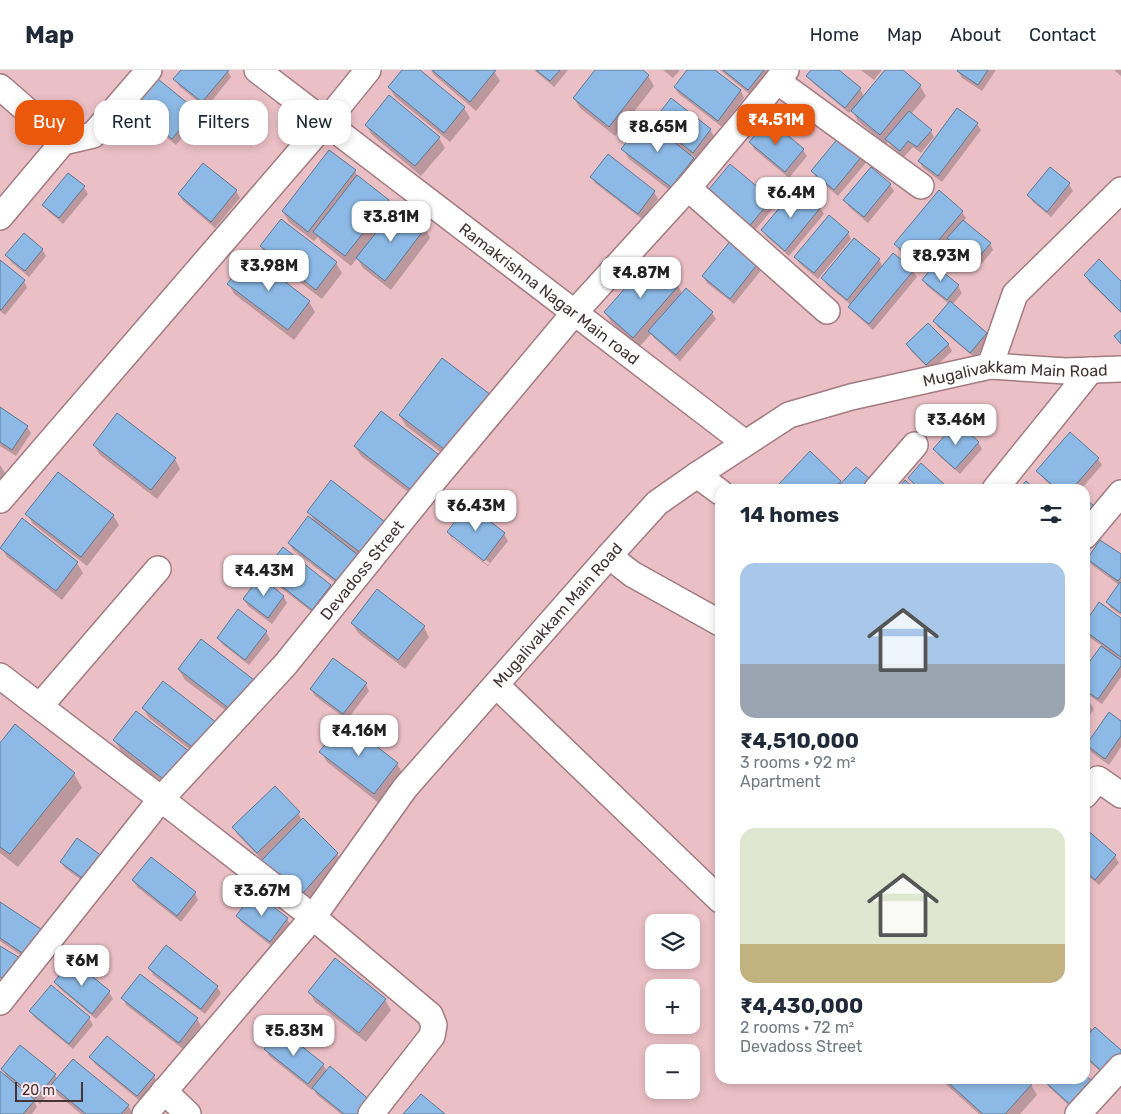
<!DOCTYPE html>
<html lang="en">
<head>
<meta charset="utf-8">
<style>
	:root { --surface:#fff; --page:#f2f2f3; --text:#1f2937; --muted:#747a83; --line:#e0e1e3; --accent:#ea580c }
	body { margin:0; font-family:Rubik,sans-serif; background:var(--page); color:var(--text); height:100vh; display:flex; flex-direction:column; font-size:19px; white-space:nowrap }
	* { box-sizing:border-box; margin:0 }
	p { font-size:16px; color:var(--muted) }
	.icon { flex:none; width:28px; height:28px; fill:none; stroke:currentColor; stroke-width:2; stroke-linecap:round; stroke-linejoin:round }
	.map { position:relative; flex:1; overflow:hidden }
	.drawer { position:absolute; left:715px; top:414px; width:375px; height:600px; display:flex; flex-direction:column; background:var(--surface); border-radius:15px; box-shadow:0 2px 8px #0003 }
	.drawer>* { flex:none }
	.top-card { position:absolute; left:15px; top:30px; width:475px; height:45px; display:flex; gap:10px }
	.controls { position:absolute; left:645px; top:844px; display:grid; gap:10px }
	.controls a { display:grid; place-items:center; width:55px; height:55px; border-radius:10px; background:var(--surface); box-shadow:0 2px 8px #0003; font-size:25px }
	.scale { position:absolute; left:15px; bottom:12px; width:68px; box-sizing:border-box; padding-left:5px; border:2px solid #453436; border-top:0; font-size:14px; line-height:18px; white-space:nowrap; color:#453436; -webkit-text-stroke:4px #fde6e9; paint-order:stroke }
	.price { position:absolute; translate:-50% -42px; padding:0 11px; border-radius:10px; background:#fff; color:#222; font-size:16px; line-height:32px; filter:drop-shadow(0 1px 2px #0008) }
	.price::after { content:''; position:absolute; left:50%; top:30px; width:15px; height:11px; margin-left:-8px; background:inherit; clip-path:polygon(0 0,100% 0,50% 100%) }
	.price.selected { background:var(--accent); color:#fff }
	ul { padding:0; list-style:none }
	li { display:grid; align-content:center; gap:10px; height:265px; padding:0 25px }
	li span { display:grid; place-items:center; height:155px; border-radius:15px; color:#555 }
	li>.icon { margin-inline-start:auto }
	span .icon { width:90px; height:90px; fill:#fffc; stroke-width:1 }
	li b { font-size:21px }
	h2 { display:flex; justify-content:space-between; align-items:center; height:60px; padding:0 25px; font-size:21px }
	.pill { padding:0 18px; border-radius:15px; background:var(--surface); box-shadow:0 2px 8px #0003; font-size:18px; line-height:45px }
	.pill.selected { background:var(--accent); color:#fff }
	header { display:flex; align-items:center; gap:30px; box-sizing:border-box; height:70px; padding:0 25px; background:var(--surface); border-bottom:1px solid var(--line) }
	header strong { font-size:24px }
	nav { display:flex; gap:28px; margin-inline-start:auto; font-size:18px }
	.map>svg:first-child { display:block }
	.shadow { fill:#0003; fill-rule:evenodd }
	.building { fill:#8cb9e5; stroke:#5f7993 }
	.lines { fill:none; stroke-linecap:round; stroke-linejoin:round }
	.minor-casing { stroke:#a37b81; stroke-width:28 }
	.minor { stroke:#fff; stroke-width:25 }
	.labels { text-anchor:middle; stroke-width:4; stroke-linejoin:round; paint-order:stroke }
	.street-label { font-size:16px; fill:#453436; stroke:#fde6e9 }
</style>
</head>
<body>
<header>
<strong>Map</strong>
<nav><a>Home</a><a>Map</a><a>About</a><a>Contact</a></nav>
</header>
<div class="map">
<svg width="1121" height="1044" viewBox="0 0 1121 1044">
	<rect width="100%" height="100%" fill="#eabfc5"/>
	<path class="shadow" d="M182 0H227L231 7 206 38 179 16 175 9Z
		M403 0H418L464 38 470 48 450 72 395 27 389 17Z
		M431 0H493L500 11 476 41 434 5Z
		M534 0H568L554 17Z
		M596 0H641L648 6 654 16 615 66 580 38 574 28Z
		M663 0H680L673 8Z
		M689 0H713L741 21 744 28 722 57 679 24 675 18Z
		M720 0H770L771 2 752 26Z
		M813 0H837L860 19 864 26 886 0H901L920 16 926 26 911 44 931 61 934 67 921 83 913 77 904 87 891 76 888 72 886 74 858 51 852 40 849 43 812 12 808 6Z
		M861 0H882L874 10Z
		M959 0H996L982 21 962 8 958 1Z
		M1114 0H1121V6Z
		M135 38 195 41 199 47 176 75 139 45Z
		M768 51 803 80 807 86 789 108 754 79 751 72Z
		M654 52 710 60 714 66 697 89 691 84 699 98 677 126 629 89 623 79 661 63Z
		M977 54 981 60 942 112 923 98 919 91Z
		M366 55 439 68 445 78 421 106 372 65Z
		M844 63 870 88 838 126 816 108 813 101Z
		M608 86 654 122 658 129 642 149 595 113 592 107Z
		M204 95 236 121 240 128 215 158 183 131 179 124Z
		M1051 99 1069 114 1073 121 1051 147 1033 132 1029 125Z
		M355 101 358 108 388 130 394 141 425 158 430 168 391 220 363 198 357 188 351 196 321 172 318 167 314 171 289 152 283 142Z
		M890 115 894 121 868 153 849 137 845 130Z
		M84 117 88 124 63 154 48 141 44 135Z
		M939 122 962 142 966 148 963 152 990 173 993 180 979 197 952 175 949 169 923 200 900 181 896 174Z
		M771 129 775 136 751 165 710 131Z
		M820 138 824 144 789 186 767 167 763 161Z
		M848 163 851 169 818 209 799 193 796 187Z
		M736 166 766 194 734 234 707 213 703 206Z
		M854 170 879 190 883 197 913 201 917 207 873 260 854 243 850 237 851 235 827 215 823 208Z
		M261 177 336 193 342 203 322 229 267 187Z
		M42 179 46 186 29 207 11 192 7 185Z
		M650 191 678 216 682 223 712 243 716 249 680 291 654 268 651 264 639 277 611 252 605 242Z
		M0 192 24 211 27 218 5 245 0 241Z
		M1085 205 1121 213V243L1089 212Z
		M923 210 958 216 962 223 953 234 986 264 990 271 975 288 938 257 935 251 949 234 927 216Z
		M229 214 309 232 315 242 294 270 234 224Z
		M948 274 952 281 931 301 911 281 907 275Z
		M0 338 27 357 31 363 16 386 0 376Z
		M500 339 458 395 406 356 400 346Z
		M381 343 421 432 361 386 355 376Z
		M978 372 982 379 960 404 939 386 935 379Z
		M94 375 175 389 180 399 157 429 100 385Z
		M1098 389 1102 395 1081 419H1054L1042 407 1038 401Z
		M0 395 5 403 0 409Z
		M910 408 943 415 945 419H918L913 414Z
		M840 411 842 414 877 419H783L780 414Z
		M309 442 388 456 341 517 293 480 289 473 316 454Z
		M27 444 113 445 119 455 87 496 33 454Z
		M448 462 504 464 508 471 488 496 452 469ZM452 464 490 493 488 495 452 468Z
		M1 477 77 493 83 503 62 530 7 487Z
		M1121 486V545L1111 538 1107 532 1119 515 1092 495 1088 489Z
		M266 502 330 516 334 522 316 545 269 509Z
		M284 527 287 533 272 554 248 536 244 529Z
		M239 541 266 562 270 569 249 595 222 574 218 568Z
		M1121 549V607L1102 634 1085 623V600L1102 576 1086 565 1085 562V555Z
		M352 553 424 557 429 567 405 599 358 563Z
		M179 600 263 624 241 652 185 610Z
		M366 614 369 621 347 650 315 626 311 619Z
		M1085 629 1090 633 1094 639 1085 652Z
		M143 638 216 654 202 689 149 648Z
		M1121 653V677L1109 695 1091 682 1087 675Z
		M15 656 74 704 82 718 18 797 0 783V675Z
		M115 671 199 696 177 724 121 681Z
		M321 682 397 694 403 704 380 734 327 692Z
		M298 743 302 750 337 784 343 794 309 832 263 791 237 764 234 757Z
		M1085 760 1115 786 1119 793 1099 815 1085 803Z
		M78 770 96 821 65 798 61 792Z
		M133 810 195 823 198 830 181 852 137 817Z
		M254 824 287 849 291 856 274 878 241 852 237 846Z
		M0 833 31 892 0 871Z
		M335 889 385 930 391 940 366 972 315 932 309 922Z
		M72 892 109 922 113 929 96 949 59 918 55 912Z
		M150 899 217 917 221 923 205 944 153 905Z
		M51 916 89 948 93 955 73 979 34 947 31 941Z
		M123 928 197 949 201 956 183 979 126 935Z
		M1085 952 1090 957 1093 961 1121 982 1109 1009 1085 988Z
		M266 980 323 995 327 1001 372 1044H341L317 1025 313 1018 312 1020 269 986Z
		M91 987 154 1006 157 1013 141 1032 95 994Z
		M2 999 55 1005 57 1009 128 1035 133 1044H81L58 1025 54 1017 40 1034 32 1027 37 1037 32 1044H0V1002L8 1008Z
		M1085 1007 1093 1014 1077 1043 1049 1017 1047 1013 1046 1014 1040 1009H1085Z
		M940 1009H1024L1031 1015 1037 1025 1020 1044H979Z"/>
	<path class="building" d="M181 0H229L202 32 173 9Z
		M402 0H420L465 37 444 63 388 17Z
		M432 0H496L470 32Z
		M536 0H560L550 11Z
		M595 0H643L649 5 609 57 573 28Z
		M687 0H715L741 20 718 51 674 17Z
		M723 0H764L748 20Z
		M811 0H839L861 18 845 38 806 6Z
		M885 0H903L921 15 880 65 851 41Z
		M958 0H988L978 15 957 1Z
		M158 9 196 40 172 69 134 38Z
		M389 25 440 67 415 96 365 55Z
		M671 28 711 59 693 83 653 51Z
		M957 38 978 53 938 106 918 91Z
		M909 41 932 60 917 77 908 71 900 81 885 69Z
		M645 49 694 88 671 117 621 79Z
		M768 49 804 79 785 102 749 72Z
		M844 61 867 80 834 120 811 101Z
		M329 80 356 100 308 162 282 141Z
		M608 84 655 121 638 144 590 107Z
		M203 93 237 120 211 152 178 124Z
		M730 94 772 129 747 159 705 124Z
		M871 97 891 114 864 147 843 130Z
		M1050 97 1070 113 1047 142 1027 125Z
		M68 103 85 116 59 148 42 135Z
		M357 105 389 130 345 186 313 162Z
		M797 117 821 137 785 181 761 160Z
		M939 120 963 141 919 194 894 174Z
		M397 136 426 157 385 211 356 188Z
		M829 145 849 162 814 203 794 187Z
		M281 149 337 192 316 220 260 176Z
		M963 150 991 173 975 191 947 168Z
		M24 163 43 179 25 201 5 185Z
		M736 164 763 187 730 229 702 206Z
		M854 168 880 189 847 230 821 208Z
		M893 183 914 200 869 254 848 237Z
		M250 185 310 231 288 260 227 214Z
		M1099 189 1121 211V242L1084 205Z
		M0 190 25 210 1 240 0 239Z
		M650 190 679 215 633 268 604 242Z
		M934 195 959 215 947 230 922 210Z
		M686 218 713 242 676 285 648 261Z
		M950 231 987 263 970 283 933 251Z
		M928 253 949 274 926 295 906 274Z
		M1121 260V274L1114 266Z
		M442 288 495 328 452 385 399 345Z
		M0 337 28 356 12 380 0 372Z
		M381 341 442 387 415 423 354 376Z
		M117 343 176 388 151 420 93 375Z
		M957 352 979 372 955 399 933 379Z
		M1070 362 1099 388 1072 419H1057L1036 401Z
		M810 381 841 411 833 419H784L779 414Z
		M921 393 944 414 940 419H920L908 408Z
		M856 397 876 414 872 419H836Z
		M58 402 114 445 81 487 25 444Z
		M331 410 389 455 365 486 307 442Z
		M905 410 915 419H898Z
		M1026 411 1035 419H1019Z
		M1085 428 1101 442 1085 460Z
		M468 434 505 463 484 491 447 462Z
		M308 446 358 485 337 511 288 473Z
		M22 448 78 492 56 521 0 478Z
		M1100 470 1121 484V507L1118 511 1087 489Z
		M283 477 331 515 312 540 264 502Z
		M260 506 284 526 268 548 243 529Z
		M1120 512 1121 513V543L1106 532Z
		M377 519 425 556 398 590 351 553Z
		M1099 532 1121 548V587L1085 561V553Z
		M238 539 267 561 245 590 217 568Z
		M201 569 258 613 235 643 178 599Z
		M1101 576 1121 590V596L1098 629 1085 620V598Z
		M333 588 367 613 343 644 310 619Z
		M163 611 217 653 196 680 142 638Z
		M136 641 194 685 171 715 113 670Z
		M1109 642 1121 651V666L1105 689 1086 675Z
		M344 651 398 693 374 724 319 682Z
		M15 654 75 703 10 784 0 777V673Z
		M275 716 300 742 257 783 232 757Z
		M303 748 338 783 303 823 259 793Z
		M1085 758 1116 785 1095 810 1085 801Z
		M77 768 109 791 92 815 60 792Z
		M151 787 196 822 177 846 132 810Z
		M254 822 288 848 270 872 236 846Z
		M0 832 44 861 27 886 0 868Z
		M166 875 218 916 201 939 148 898Z
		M0 876 25 891 10 914 0 907Z
		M335 888 386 929 359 963 308 922Z
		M72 890 110 921 92 944 54 912Z
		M140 904 198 948 179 973 121 928Z
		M51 915 90 947 69 974 29 941Z
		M1095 957 1121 980V986L1105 1004 1085 986V968Z
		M280 959 324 994 308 1014 264 979Z
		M107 966 155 1005 137 1026 89 987Z
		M20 975 56 1004 36 1028 1 999Z
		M73 989 129 1035 121 1044H86L51 1015Z
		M330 996 372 1032 364 1044H344L312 1018Z
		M0 1001 35 1030 23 1044H0Z
		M1085 1005 1094 1013 1073 1037 1044 1011 1046 1009H1085Z
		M944 1009H1026L1032 1014 1005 1044H983Z
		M421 1024 445 1044H403Z"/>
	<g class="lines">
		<g class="minor-casing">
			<g id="minor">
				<path id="s1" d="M257 0 745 373"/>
				<path d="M777 11 921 116"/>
				<path d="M0 17 63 72"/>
				<path d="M688 118 827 241"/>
				<path d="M0 147 63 72 93 65 149 0"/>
				<path d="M990 296 1015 224 1121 120"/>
				<path d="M697 405 720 422"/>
				<path d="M877 419 915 375"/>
				<path d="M995 419 1091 300"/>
				<path d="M0 430 325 53 368 0"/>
				<path d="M1085 466 1121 423"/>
				<path d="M609 486 632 504 720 553"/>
				<path d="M0 606 161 729 313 847 430 945 434 955 432 966 371 1044"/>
				<path d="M496 615 720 830"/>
				<path d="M40 636 158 499"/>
				<path d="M1085 725 1098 709 1121 725"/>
				<path id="s2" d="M0 932 161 729 285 595 436 408 575 242 688 118 746 49 786 0"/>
				<path d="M164 1021 188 1044"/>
				<path id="s3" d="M145 1044 313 847 405 718 609 486 657 433 697 405 789 345 851 327 990 296 1066 301 1121 299"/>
				<path d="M1078 1044 1121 997"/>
			</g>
		</g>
		<use href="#minor" class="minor"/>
	</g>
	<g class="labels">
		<g class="street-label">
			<text dy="6" stroke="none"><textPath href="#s1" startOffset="368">Ramakrishna Nagar Main road</textPath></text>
			<text dy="6" stroke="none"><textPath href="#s3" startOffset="1188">Mugalivakkam Main Road</textPath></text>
			<text dy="6" stroke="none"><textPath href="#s2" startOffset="564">Devadoss Street</textPath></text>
			<text dy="6" stroke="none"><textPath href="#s3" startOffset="648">Mugalivakkam Main Road</textPath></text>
		</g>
	</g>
</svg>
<div class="controls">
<a><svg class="icon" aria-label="layers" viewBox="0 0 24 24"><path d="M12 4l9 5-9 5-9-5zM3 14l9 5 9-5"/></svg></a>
<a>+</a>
<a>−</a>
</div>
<div class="scale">20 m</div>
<b class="price selected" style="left:776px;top:76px">₹4.51M</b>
<b class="price" style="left:658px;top:83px">₹8.65M</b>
<b class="price" style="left:791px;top:149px">₹6.4M</b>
<b class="price" style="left:391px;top:173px">₹3.81M</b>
<b class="price" style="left:941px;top:212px">₹8.93M</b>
<b class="price" style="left:269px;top:222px">₹3.98M</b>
<b class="price" style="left:641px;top:229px">₹4.87M</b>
<b class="price" style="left:956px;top:376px">₹3.46M</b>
<b class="price" style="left:476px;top:462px">₹6.43M</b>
<b class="price" style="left:264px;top:527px">₹4.43M</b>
<b class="price" style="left:359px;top:687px">₹4.16M</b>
<b class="price" style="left:262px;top:847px">₹3.67M</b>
<b class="price" style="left:82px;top:917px">₹6M</b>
<b class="price" style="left:294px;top:987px">₹5.83M</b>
<div class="top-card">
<a class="pill selected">Buy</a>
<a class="pill">Rent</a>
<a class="pill">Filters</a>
<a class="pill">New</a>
</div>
<section class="drawer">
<h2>14 homes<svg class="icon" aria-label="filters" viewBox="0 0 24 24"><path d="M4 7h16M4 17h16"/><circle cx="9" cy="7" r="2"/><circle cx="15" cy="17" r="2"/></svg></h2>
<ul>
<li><span style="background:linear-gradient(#a9c7e8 65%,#9aa5b1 0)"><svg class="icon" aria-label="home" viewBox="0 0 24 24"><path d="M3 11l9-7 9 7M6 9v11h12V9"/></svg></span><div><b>₹4,510,000</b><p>3 rooms · 92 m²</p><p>Apartment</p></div></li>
<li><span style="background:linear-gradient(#dfe7d0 75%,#c2b280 0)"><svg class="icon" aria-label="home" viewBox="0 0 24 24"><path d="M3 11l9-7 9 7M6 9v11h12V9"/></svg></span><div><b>₹4,430,000</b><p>2 rooms · 72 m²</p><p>Devadoss Street</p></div></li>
</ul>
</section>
</div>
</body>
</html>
